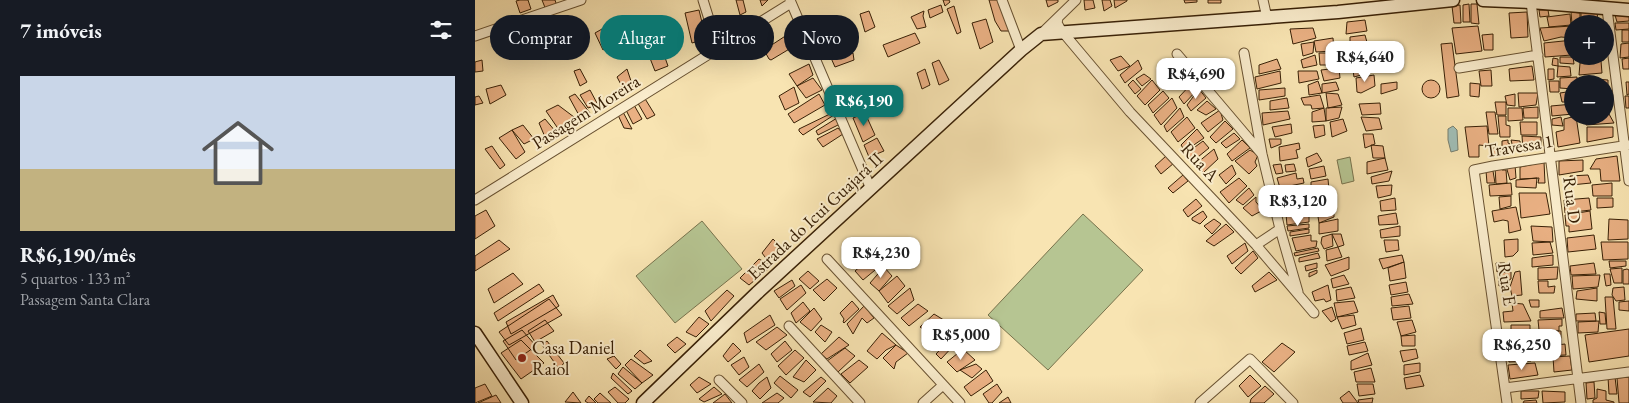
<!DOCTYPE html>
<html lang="pt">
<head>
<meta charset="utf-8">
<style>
	:root { --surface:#171b24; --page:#20242c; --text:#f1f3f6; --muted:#9ea1a6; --accent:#0f766e }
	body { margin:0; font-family:"EB Garamond",serif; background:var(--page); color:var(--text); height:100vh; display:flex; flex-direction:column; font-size:19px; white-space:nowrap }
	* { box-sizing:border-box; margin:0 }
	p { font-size:16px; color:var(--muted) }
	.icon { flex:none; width:28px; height:28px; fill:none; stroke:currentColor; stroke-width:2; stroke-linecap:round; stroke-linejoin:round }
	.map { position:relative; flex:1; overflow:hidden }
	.details { display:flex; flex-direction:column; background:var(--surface); width:475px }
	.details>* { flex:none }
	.hud { position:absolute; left:15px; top:15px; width:475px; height:45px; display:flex; gap:10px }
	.controls { position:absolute; left:1089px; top:15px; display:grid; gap:10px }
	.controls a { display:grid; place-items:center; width:50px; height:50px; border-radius:50%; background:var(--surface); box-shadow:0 5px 20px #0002; font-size:25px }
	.price { position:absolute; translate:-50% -42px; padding:0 11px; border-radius:10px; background:#fff; color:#222; font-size:16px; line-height:32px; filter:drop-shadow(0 1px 2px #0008) }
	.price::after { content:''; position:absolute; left:50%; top:30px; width:15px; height:11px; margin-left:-8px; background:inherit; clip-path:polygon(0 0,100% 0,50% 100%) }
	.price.active { background:var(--accent); color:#fff }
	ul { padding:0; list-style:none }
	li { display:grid; align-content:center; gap:10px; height:265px; padding:0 20px }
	li span { display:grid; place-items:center; height:155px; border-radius:0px; color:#555 }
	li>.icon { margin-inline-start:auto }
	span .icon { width:90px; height:90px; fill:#fffc; stroke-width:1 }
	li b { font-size:21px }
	h2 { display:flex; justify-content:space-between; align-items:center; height:60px; padding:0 20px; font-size:21px }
	.pill { padding:0 18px; border-radius:22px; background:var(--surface); box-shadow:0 5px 20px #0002; font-size:18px; line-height:45px }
	.pill.active { background:var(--accent); color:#fff }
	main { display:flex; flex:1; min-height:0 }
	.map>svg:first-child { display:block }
	.green { fill:#b6c592; stroke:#77724c }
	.water { fill:#a0bdb5; stroke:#767e6f }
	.building { fill:#e9b083; stroke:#382006 }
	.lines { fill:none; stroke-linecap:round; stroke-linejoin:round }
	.minor-casing { stroke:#685131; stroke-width:11 }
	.secondary-casing { stroke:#382006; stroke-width:15 }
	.minor { stroke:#faedcd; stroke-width:9 }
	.secondary { stroke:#faedcd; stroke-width:12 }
	.poi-dot { fill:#8f2418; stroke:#faedcd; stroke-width:2 }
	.labels { text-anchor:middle; stroke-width:4; stroke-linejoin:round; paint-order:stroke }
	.street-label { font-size:18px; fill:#382006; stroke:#faedcd }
	.poi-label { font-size:18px; fill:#382006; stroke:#faedcd; text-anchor:start }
</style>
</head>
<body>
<main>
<section class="details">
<h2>7 imóveis<svg class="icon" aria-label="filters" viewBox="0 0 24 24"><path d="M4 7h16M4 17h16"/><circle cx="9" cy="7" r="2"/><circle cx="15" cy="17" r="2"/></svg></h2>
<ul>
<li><span style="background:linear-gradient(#c9d6e8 60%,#c2b280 0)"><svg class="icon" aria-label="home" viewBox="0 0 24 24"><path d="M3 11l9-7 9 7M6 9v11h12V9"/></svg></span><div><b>R$6,190/mês</b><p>5 quartos · 133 m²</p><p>Passagem Santa Clara</p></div></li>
</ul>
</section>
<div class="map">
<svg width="1154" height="403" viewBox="0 0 1154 403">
	<rect width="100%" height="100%" fill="#f8e4b2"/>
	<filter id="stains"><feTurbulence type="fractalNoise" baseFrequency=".004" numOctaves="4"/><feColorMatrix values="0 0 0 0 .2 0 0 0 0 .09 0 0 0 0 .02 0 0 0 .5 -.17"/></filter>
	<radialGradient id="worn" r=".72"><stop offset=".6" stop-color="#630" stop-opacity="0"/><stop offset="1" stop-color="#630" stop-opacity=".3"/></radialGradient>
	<path class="green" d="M875 157 879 181 867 184 862 160Z
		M608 214 668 270 573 370 513 315Z
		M227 221 267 269 200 323 161 276Z"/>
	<path class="water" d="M978 126 982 130 983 150 976 152 973 140V129Z"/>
	<path class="building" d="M45 0H53L56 9 45 13 41 1Z
		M67 0H80L82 6 71 10Z
		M261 0H268L271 12 265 15Z
		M285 0H293L287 6Z
		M468 0H474L475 2 470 6Z
		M514 0H524L537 31H526L520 21Z
		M571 0H583V2L573 7Z
		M609 0H618L620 8 610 10Z
		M627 0H635L637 6 629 11Z
		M639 0H652V1L640 8Z
		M709 0H722V2L710 3Z
		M733 0H746V3H733Z
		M994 4 995 22H988V5Z
		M996 4H1002L1004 24 996 23Z
		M466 5 468 12 455 18 453 10Z
		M985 5 986 23H979L977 6Z
		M479 6 486 32 482 34 472 9Z
		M224 10 231 39 217 43 210 13Z
		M1064 10H1073L1074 16 1065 17Z
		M394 11 400 27 390 32 385 14Z
		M449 11 448 16 451 27 442 29 436 17Z
		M1123 11 1122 19 1106 21V12Z
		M1052 12 1053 37 1036 38 1034 13Z
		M1096 12 1105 13V23L1097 24Z
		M76 14 79 23 75 25 72 15Z
		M1095 14 1096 25 1074 27 1072 17Z
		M1140 15H1154V21L1142 22Z
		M511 19 518 42 505 49 497 23Z
		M890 20 892 31 871 34 872 22Z
		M1128 22V24H1106V23Z
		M1140 23H1154V29L1141 30Z
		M48 26 56 52 43 56 37 28Z
		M1003 26 1007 51 981 54 977 28Z
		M1097 26 1098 38 1086 37 1069 41 1065 28Z
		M838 28 841 38 818 44 815 29Z
		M127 29 135 45 128 50 120 33Z
		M321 29 326 42 296 60 294 59 289 50Z
		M1147 30H1154V42H1147Z
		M440 33 445 43 413 57 408 45Z
		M1018 34V50H1009L1007 35Z
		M369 35 371 48 352 52 350 42Z
		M890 35 893 46 875 48V37Z
		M858 38 859 51 841 52 839 41Z
		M1098 40 1097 55 1070 57 1069 43Z
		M187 41 191 51 188 52 193 66 180 71 171 48Z
		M839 42 838 53 828 56 826 44Z
		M977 43 984 96 972 98 966 44Z
		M1154 43V57L1145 58 1146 44Z
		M895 49V59L876 62 874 52Z
		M378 53 379 60 360 67 356 58Z
		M844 53H861L863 65H845Z
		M840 55 842 65 828 68 826 60Z
		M646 56 655 66 643 71 635 60Z
		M1106 56H1129V60L1106 62Z
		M1085 57H1098L1099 64 1085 63Z
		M1078 58 1083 59V66L1077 65Z
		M1154 58V69H1148L1147 59Z
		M802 59 806 69 784 74V65Z
		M7 60 8 71 0 72V62Z
		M464 60 474 80 464 85 457 63Z
		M663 60 667 69 650 83 645 75Z
		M1126 61 1127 73 1104 75 1105 63Z
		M334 64 338 75 322 86 314 74Z
		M877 64H896L897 72 879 77Z
		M1057 66 1059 80 1035 81 1034 69Z
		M1083 66 1095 67 1096 76 1082 77Z
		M695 68 700 75 694 83 687 76Z
		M864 68 865 78 849 81 846 70Z
		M105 69 112 82 105 86 99 71Z
		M152 69 158 87 150 92 142 77Z
		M450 69 455 85 447 89 442 73Z
		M1073 69H1079V79L1073 80Z
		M1016 70 1017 86H1006L1004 71Z
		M805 71 806 83 782 89 780 77Z
		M823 71H842L844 79 824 83Z
		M708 72 717 79 706 88 698 80Z
		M669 74 676 79 667 86 661 79Z
		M899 75 900 86 886 93 882 92 881 78Z
		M1102 77V84H1098V89L1085 88V78Z
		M338 78 347 90 331 98 322 86Z
		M1120 79 1133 80V85L1120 84Z
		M947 89a9 9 0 1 1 18 0a9 9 0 1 1-18 0Z
		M658 80 666 89 660 94 653 85Z
		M677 80 685 90 670 105 662 96Z
		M843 81 847 93 834 95 833 85Z
		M1074 81H1084V92H1075Z
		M718 82 723 89 709 104 704 97Z
		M861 82 864 90 847 93V84Z
		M922 82V89L906 94V84Z
		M1151 82H1154V94L1152 95Z
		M995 83 1005 84 1004 97 995 96Z
		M26 85 31 95 15 104 11 89Z
		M319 87 324 103 310 110 304 96Z
		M1130 87H1132L1133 96 1130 97Z
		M810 88V96L784 100V90Z
		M724 89 731 98 716 111 712 105Z
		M115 90 123 105 113 108 105 95Z
		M391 90 395 96 372 106 368 97Z
		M688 91 694 98 678 113 673 105Z
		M1098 91V102H1087L1085 93Z
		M851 93 863 94 867 105 853 108Z
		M1043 93H1063L1061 105 1044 107Z
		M100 94 115 113 106 119 94 97Z
		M344 94 350 105 319 123 313 114Z
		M1040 94V106L1032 105 1030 96Z
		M845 95 849 108 837 109 836 105H829L826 98Z
		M4 96 8 103 0 105V97Z
		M1150 96H1154V108H1151Z
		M169 97 180 115 172 119 161 100Z
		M697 98 702 108 686 125 679 115Z
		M812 98 814 108 795 110V101Z
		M1134 98V111H1130V99Z
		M732 101 741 109 731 115 722 110Z
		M1020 102H1031V115H1022Z
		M905 103 906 114 887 115 884 104Z
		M1098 104V114L1077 116 1076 106Z
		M83 105 103 120 84 130 71 111Z
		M159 105 167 119 158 124 151 110Z
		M867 107 864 118 851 121V108Z
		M1063 107V118H1049L1048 108Z
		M705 108 709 117 692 132 689 126Z
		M849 108 851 121 837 122V112Z
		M1033 108H1047L1048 120 1033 121Z
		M745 110 748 120 733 132 726 123Z
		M813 111 815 119 788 125 787 113Z
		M148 112 157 129 149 128 143 115Z
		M359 112V115L328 135 324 131V129Z
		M1011 112H1020L1023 134H1014Z
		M390 113 400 135 388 142 378 118Z
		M1130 114H1134L1139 123 1111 125V119L1116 116H1130Z
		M1023 116H1031V125L1035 126V137H1025Z
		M1101 116 1105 143 1083 147 1081 132 1089 130V119Z
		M712 117 720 128 703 142 696 132Z
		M886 117 904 118 907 129 891 131Z
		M1086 117 1088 126 1077 125V119Z
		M362 118 367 123 343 135 341 131Z
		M70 119 81 132 70 137 64 123Z
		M868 119 872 131 857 137 855 122Z
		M750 121 758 129 741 143 735 137Z
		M1045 122H1062V135H1046Z
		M816 124 817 133 800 137 797 127Z
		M48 125 59 139 49 144 37 130Z
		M849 125 850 135 840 138 838 126Z
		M1012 126 1014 146 1004 145V157H994L990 127Z
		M1112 127H1138V137L1112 142Z
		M363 128 368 134 348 147 342 139Z
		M722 129 729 138 710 151 706 145Z
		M37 130 50 152 41 159 24 138Z
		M759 133 765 139 751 148 746 143Z
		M888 134H898L900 144 890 148Z
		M1047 136 1066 137V149L1048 150Z
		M402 138 409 151 394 157 389 145Z
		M794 139H806V144L796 148Z
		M767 140 775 148 757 161 752 154Z
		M1033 140V143L1035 144 1036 151 1027 153V141Z
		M1036 140 1045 141 1046 151H1039Z
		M728 141 734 148 718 161 712 153Z
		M824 143 825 149 821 150 823 158 805 161 804 147Z
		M896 145 908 146 910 158H898Z
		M17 146 30 165 25 169 10 149Z
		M1015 148H1025V155H1015Z
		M739 149 743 159 728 173 722 163Z
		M775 150 783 155 780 162 782 166 774 174 760 161Z
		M842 153 847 161 833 167 831 158Z
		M691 156 699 163 686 174 680 166Z
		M1142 156 1145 181H1126L1125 169H1115L1121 159Z
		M910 158 913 170 892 174V162Z
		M1108 160V171L1084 175V161Z
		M1069 162 1070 183H1063L1064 178 1045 179V167Z
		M806 164 808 173 801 174 798 165Z
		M819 164 821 171 811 172 810 165Z
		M757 165 761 174 751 184 744 175Z
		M1040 165 1041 178 1035 180 1031 166Z
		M849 166 851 176 836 179 834 169Z
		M1020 167H1027V170H1031L1032 183 1021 184Z
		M917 171 914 181 897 184 896 177Z
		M1011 171H1018L1020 183H1012Z
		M821 173 822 179 828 178 829 183 805 188 802 178Z
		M708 175 713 181 698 193 693 188Z
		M1113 175 1116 183 1096 185 1095 176Z
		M764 178 772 186 754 203 745 192Z
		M1062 178 1061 188 1041 187V180Z
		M853 179 854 190 836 193V182Z
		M1036 183 1037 195 1015 196 1014 185Z
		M1137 183V196H1118L1117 185Z
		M917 185 916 195 903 198 901 186Z
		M831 187 833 199 807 202 804 190Z
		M774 188 779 195 768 205 761 200Z
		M1044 193H1071L1075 214 1046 218Z
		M855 195 858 205 841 206 837 197Z
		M1036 196V206L1025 209 1024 197Z
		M781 197V202L788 210 777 216 768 208Z
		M920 198 921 210 906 211 905 201Z
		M1114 198 1116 210 1090 213 1089 200Z
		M1122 198H1138V207L1122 208Z
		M721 199 727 206 713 217 708 210Z
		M831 201V207L809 210 807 202Z
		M859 207V217L844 223 842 210Z
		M1041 207 1046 230 1034 233 1033 221 1028 220 1019 222 1017 211Z
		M11 210 20 226 0 239V216Z
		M834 210V222L812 225 811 214Z
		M728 211 732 217 725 224 717 220V218Z
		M1115 211 1117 229 1094 232V226H1091L1090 215Z
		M921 213 923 224 904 225 903 216Z
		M739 219 746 224 737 234 729 226Z
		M863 219V231L844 234V223Z
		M1134 219 1153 220V239L1133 240Z
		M751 224 759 232 739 246 731 241Z
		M834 224V228L813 231 812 226Z
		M925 226V236L906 238 905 230Z
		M1056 226 1077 227 1078 242 1058 241Z
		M834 229V233L815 236V232Z
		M857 234 858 246 849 249 846 243 847 237Z
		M857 234H866L869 245 863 247Z
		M836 235V241H842L841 247 821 251 817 238Z
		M1119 235 1121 249 1093 252 1092 238Z
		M298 239 307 248 293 261 287 253Z
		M1043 239V251L1038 256 1030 257 1029 240Z
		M24 240 35 249 0 271V256Z
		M909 240H923L924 250 911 252Z
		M1075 242 1078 253 1058 255 1057 243Z
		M1126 242H1153V259L1128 260Z
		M770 243 773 251 757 264 752 256Z
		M386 244 397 252 380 268 371 263Z
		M863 247 867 257 852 261 851 250Z
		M843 248 844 251 820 256 819 253Z
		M403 251 411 261 388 280 380 271Z
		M778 251 783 258 766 274 760 268Z
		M843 253 845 258 824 262V258Z
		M927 255 929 262 908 269 904 259Z
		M1078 255V265L1057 267V258Z
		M874 257V269L856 276 850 265Z
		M284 259 297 266 274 285 265 278Z
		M1134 261H1151V266L1135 268Z
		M929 262 931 278 915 281 913 268Z
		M842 263V268L831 271 830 266Z
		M1021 263H1030L1031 271 1022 272Z
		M1119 263 1121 274 1096 275 1095 266Z
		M409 267 417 276 404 291 395 283Z
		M1083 267 1082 279 1063 280V268Z
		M1147 268V283H1139L1135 269Z
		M1152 269 1154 270V284H1148V270Z
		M842 270V273L834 277V273Z
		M333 271 344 281 335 289 324 279Z
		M1045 271 1047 295 1037 296 1035 287 1040 272Z
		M794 272 802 280 780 292 777 286Z
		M1036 272V279L1034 280V285L1024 286 1023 273Z
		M38 273 48 284 19 303 13 289Z
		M1129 274H1135L1136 285 1131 286Z
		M869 275 874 284 858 288 856 279Z
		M1125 275 1123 287 1098 289 1097 276Z
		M422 276 430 286 413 303 404 291Z
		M352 279 362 288 349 301 338 290Z
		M317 280 320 286 304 298 299 291Z
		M1063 281H1073V287L1080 286 1079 293H1064Z
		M931 282 933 292 916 295 914 285Z
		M64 284 69 291 23 321 19 313Z
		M326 285 331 293 312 310 305 299Z
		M853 285 856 300 851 302 849 299 840 301 837 292Z
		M876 287 880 298 862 301 861 290Z
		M1149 287 1150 300 1141 301 1137 295 1138 288Z
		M435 288 439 300 422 314 413 306Z
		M1122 288V301L1101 299 1102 291Z
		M252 290 259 296 236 321 230 311Z
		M934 294 938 304 917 306 916 297Z
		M78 295 84 306 36 334 31 322Z
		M1130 297H1138L1141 329H1132Z
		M74 299 87 315 34 345 24 332Z
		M1054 300H1064V307H1056Z
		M377 301 384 309 369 323 368 322 369 319 365 313Z
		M879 301 883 312 862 317 859 303Z
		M1154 301V311L1144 310V302Z
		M328 302 335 311 321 323 316 313Z
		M1037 303 1048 304 1056 321 1029 322 1028 312 1038 311Z
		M443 304 453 311 434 326 426 318Z
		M389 306 399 318 392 323 387 318 378 334 372 324Z
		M934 306 936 318 918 320 916 308Z
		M857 307 861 319 856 322 847 311Z
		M339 308 347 319 336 331 325 322Z
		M1087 308 1089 318H1065V311Z
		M1124 312 1130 313 1131 324H1125Z
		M1120 313 1121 321H1101V314Z
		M459 314 472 322 453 333 445 327Z
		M295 315 300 325 272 343 269 333Z
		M879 315 881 325 867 329 862 317Z
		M224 317 234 324 221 337 211 332Z
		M1087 319V326H1084V331L1064 330 1063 320Z
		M70 320 79 331 60 342 53 331Z
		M937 320 941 332 926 336 922 322Z
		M1124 321 1123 332 1103 333V322Z
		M346 325 357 332 350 342 340 332Z
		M1036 325H1055V336L1042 334 1041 332H1036Z
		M302 327 312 335 291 350 281 342Z
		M886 328 889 340 872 344 869 333Z
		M1154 329V356L1114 362 1110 335Z
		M47 330 61 346 41 360 28 341Z
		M469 330 472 334 461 348 451 339Z
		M1086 331V344L1065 346V342L1060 341V332Z
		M407 333 421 345 411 350 402 359 392 351Z
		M940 335V346H927L926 336Z
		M1040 336H1059V343H1055L1054 341H1041V349L1032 350 1033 338H1039Z
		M202 337 211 344 200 353 192 345Z
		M364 337 374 345 352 359 346 354Z
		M475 339 480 344 466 359 461 354Z
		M46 340 69 363 46 379 26 353Z
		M72 341 89 363 84 369 67 345Z
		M310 341 317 350 302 362 296 354Z
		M890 342 893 351 874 355 872 346Z
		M258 343 266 351 253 362 248 356Z
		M807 343 820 352 799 372 787 362Z
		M1090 344 1091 355 1065 356V347Z
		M421 345 433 353 421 362 419 369 408 358Z
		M370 348 380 356 363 372 352 361Z
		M488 349 500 360 482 372 472 362Z
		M941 349 943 358 928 362 925 351Z
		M1056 349V361L1034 362 1033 351Z
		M165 350 177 361 169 364 159 356Z
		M320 350 329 358 311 375 303 366Z
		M893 353 897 365 876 370V361Z
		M139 356 146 364 141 369 132 359Z
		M1095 356 1097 370 1079 372 1078 357Z
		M269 357 274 367 264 375 256 365Z
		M156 359 178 375 167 383 150 365Z
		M331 360 341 370 329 382 318 377Z
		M384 360 393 367 375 383 366 374Z
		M945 363V372L929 375V365Z
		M1060 363 1063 375 1035 379 1033 365Z
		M284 364 289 372 272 387 264 380Z
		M501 364 507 369 497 378 485 370Z
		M148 367 167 383 160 389 143 374Z
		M896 368 900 382H881L879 372Z
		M511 370 518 381 496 396 489 387Z
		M138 373 157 391 153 394 136 378Z
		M775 375 786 386 773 397 764 386Z
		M945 375 949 386 931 389 929 378Z
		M305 376 323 390 316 398 299 383Z
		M224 377 236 384 222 393 215 385Z
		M292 377 296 388 285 399 277 391 284 383Z
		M346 377 351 381 335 397 328 392Z
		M1133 377H1140L1142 394H1134Z
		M1154 377V403H1144L1142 378Z
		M1119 382 1120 398 1112 399 1111 383Z
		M10 384 17 396 0 403V388Z
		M522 384 527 392 517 403H514L508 394Z
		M882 384H898L900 394 884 396Z
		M790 386 799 394 789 403H775L776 399Z
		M140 387 154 399 150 403H143L133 392Z
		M239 387 247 394 229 402 224 399Z
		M353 388 362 396 356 403 338 402Z
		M1122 389 1131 391V400L1139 402V403H1118V400L1122 398Z
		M874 391 883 403H868L865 398Z
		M1046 391H1064L1063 398 1046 399Z
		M1067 391 1090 392V402L1068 403Z
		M98 392 106 403 90 402Z
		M125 393 136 403H123L119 399Z
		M302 393 309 398 303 403H287Z
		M250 394 257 403H238Z
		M21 395 26 403H3Z
		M114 396 121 403H113L110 401Z
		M533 397 536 403H524Z
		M898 398 897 403H884L883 400Z
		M1061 400 1062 403H1048L1049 401Z"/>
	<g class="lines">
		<g class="minor-casing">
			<path id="minor" d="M228 0 243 48
				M315 0 396 189
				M527 0 546 50
				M788 0 792 18
				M1056 2 1106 403
				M1132 9 1154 181
				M583 18 582 23 586 30 655 112 781 245 839 313
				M566 34 601 0
				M0 36 106 0
				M769 53 787 154 805 229 823 292
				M702 54 786 153
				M984 68 1063 55
				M0 200 316 3
				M781 245 805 229
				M352 259 485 403
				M314 326 385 403
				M244 380 267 403
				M1030 388 1154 372
				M448 403 468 385
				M725 403 775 359 818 403
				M1032 403 999 170 1018 166 1154 145"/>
		</g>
		<g class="secondary-casing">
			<path id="secondary" d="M1008 0 1056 2 1154 10
				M0 333 47 403
				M168 403 282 293 546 50 566 34 863 12 978 0"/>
		</g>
		<use href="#minor" class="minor"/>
		<use href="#secondary" class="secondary"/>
	</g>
	<circle class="poi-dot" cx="47" cy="358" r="5"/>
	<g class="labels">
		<g class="street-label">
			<text transform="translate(111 112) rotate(-32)" y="6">Passagem Moreira</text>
			<text transform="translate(1044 146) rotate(-9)" y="6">Travessa 1</text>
			<text transform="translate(725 162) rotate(47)" y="6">Rua A</text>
			<text transform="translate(1097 200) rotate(83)" y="6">Rua D</text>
			<text transform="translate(340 216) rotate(-43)" y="6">Estrada do Icui Guajará II</text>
			<text transform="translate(1032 284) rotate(82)" y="6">Rua E</text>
		</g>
		<g class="poi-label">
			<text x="57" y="354">Casa Daniel<tspan x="57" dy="21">Raiol</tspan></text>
		</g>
	</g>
	<rect width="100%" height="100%" filter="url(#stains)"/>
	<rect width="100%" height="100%" fill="url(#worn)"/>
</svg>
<div class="controls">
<a>+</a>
<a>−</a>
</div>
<b class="price" style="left:890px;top:83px">R$4,640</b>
<b class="price" style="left:721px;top:100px">R$4,690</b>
<b class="price active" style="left:389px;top:127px">R$6,190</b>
<b class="price" style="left:823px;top:227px">R$3,120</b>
<b class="price" style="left:406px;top:279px">R$4,230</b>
<b class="price" style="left:486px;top:361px">R$5,000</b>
<b class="price" style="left:1047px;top:371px">R$6,250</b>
<div class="hud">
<a class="pill">Comprar</a>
<a class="pill active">Alugar</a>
<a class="pill">Filtros</a>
<a class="pill">Novo</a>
</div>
</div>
</main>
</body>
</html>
